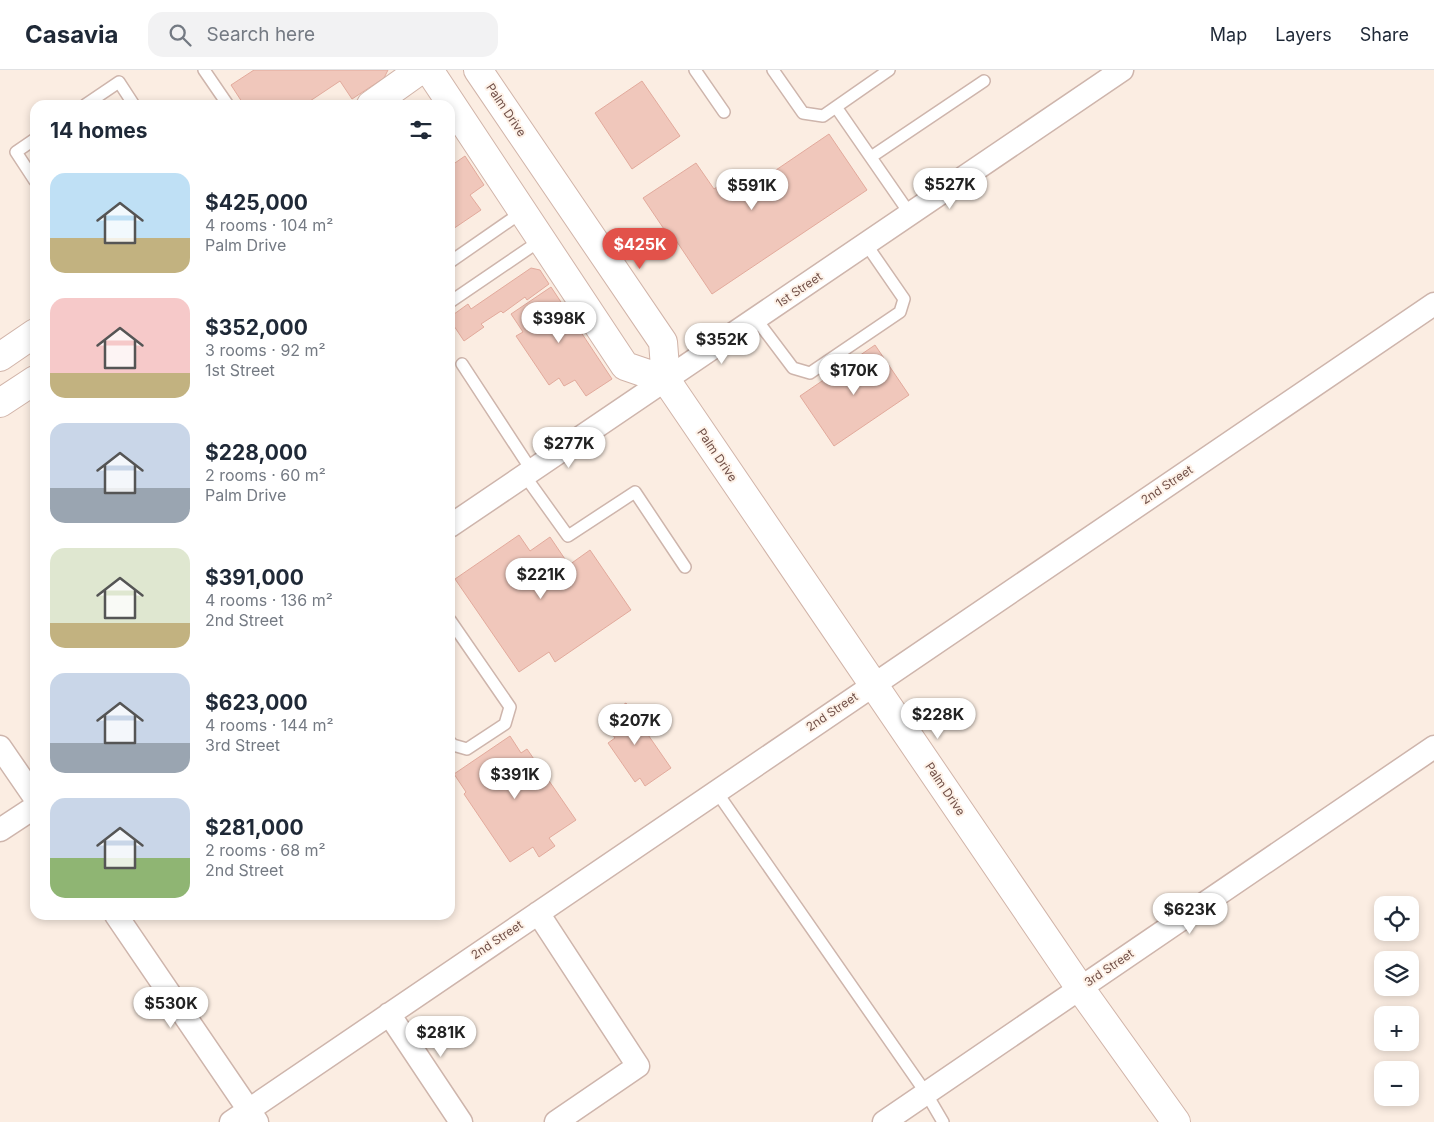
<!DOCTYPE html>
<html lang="en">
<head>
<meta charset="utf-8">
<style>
	:root { --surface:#fff; --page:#f2f2f3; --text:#1f2937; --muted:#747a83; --line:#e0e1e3; --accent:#e2524a }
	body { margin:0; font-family:Inter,sans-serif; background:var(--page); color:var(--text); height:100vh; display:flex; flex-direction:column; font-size:19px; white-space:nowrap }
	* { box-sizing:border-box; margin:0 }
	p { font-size:16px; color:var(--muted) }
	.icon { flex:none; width:28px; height:28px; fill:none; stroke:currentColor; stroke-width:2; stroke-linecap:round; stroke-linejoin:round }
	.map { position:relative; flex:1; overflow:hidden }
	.details { position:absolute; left:30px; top:30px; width:425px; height:820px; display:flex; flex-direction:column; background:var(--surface); border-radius:15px; box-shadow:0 2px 8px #0003 }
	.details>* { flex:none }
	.tools { position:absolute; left:1374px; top:826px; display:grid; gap:10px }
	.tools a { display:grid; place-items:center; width:45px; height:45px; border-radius:10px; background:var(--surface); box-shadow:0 2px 8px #0003; font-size:25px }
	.price { position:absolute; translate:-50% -42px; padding:0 11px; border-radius:18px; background:#fff; color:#222; font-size:16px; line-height:32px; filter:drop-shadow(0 1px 2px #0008) }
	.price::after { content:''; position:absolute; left:50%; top:30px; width:15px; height:11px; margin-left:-8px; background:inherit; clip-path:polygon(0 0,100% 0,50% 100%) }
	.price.on { background:var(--accent); color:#fff }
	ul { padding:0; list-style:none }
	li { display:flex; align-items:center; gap:15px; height:125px; padding:0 20px }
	li span { display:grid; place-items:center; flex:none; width:140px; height:100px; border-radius:15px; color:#555 }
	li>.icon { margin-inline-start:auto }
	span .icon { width:60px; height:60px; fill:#fffc; stroke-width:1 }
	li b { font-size:21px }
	h2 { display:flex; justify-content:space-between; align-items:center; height:60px; padding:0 20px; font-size:21px }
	header { display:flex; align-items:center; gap:30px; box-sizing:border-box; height:70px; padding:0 25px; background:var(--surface); border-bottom:1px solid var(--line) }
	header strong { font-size:24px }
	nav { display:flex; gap:28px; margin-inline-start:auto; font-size:18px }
	.search { width:350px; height:45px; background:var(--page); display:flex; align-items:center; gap:12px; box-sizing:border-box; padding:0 18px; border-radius:15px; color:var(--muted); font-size:19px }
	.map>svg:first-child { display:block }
	.building { fill:#f0c7bb; stroke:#e2aa9c }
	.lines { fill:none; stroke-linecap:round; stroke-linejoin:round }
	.lane-casing { stroke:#ceb5ac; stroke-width:14 }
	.street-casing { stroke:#ceb5ac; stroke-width:25 }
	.secondary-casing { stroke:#d1b4a9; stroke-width:30 }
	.lane { stroke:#fff; stroke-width:11 }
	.street { stroke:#fff; stroke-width:22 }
	.secondary { stroke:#fff; stroke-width:28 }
	.labels { text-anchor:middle; stroke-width:4; stroke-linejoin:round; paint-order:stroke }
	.street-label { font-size:12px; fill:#725149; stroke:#fef2e8 }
</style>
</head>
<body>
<header>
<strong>Casavia</strong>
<div class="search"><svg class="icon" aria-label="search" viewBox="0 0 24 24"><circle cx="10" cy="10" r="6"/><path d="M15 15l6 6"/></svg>Search here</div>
<nav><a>Map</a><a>Layers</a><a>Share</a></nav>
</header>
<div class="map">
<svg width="1434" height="1052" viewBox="0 0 1434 1052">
	<rect width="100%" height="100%" fill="#fbede2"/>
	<path class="building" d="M254 0H388L384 8 352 29 340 11 304 35H244L231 15Z
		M642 11 680 66 632 99 595 43Z
		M829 64 867 120 712 224 669 160 666 162 643 128 696 93 714 119 735 105 745 121Z
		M465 86 484 115 470 125 481 140 450 161V93L452 95Z
		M531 198 540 200 549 214 527 230 525 227 503 243 501 241 481 254 484 257 464 271 450 250V247L468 234 471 239Z
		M551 217 612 309 586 326 575 310 564 316 559 308 549 315 516 266 523 262 511 244Z
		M875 275 909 325 834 376 800 326Z
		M519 465 530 481 550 467 569 495 590 480 631 540 555 592 549 582 519 602 455 509Z
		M626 633 671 698 645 716 640 708 635 712 608 673 615 668 601 649Z
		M510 666 521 683 527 679 576 750 549 768 555 776 539 787 533 777 510 792 464 724 466 722 454 704Z"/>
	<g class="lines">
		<g class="lane-casing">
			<path id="lane" d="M204 0 228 35
				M695 0 724 42
				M773 0 803 43 823 46 889 0
				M85 35 119 12 134 35
				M836 37 910 144
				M35 69 16 82 35 111
				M871 87 984 11
				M450 192 522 142
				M450 232 541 170
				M756 249 793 298 810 303 900 242 904 229 866 174
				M462 294 532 401
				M525 406 568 466 635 422 685 497
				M450 550 510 637 505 654 467 679 453 675 450 672
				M716 721 926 1023 943 1052"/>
		</g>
		<g class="street-casing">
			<path id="street" d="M450 456 1122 0
				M0 677 35 728
				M0 760 35 737
				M538 843 638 996 556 1052
				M116 845 257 1052
				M389 944 461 1052
				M231 1052 1434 234
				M884 1052 1434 677"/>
		</g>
		<g class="secondary-casing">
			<path id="secondary" d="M429 0 625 296 666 310
				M478 0 663 272 666 310 1080 918 1176 1052
				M371 35 420 0
				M0 287 35 263
				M0 333 35 310"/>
		</g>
		<use href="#lane" class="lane"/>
		<use href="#street" class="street"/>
		<use href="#secondary" class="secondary"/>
	</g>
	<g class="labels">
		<g class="street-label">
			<text transform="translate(506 40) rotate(56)" y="4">Palm Drive</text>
			<text transform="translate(799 220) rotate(-34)" y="4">1st Street</text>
			<text transform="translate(717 385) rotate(56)" y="4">Palm Drive</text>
			<text transform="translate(1167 415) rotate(-34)" y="4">2nd Street</text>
			<text transform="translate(832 642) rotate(-34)" y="4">2nd Street</text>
			<text transform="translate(945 719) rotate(56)" y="4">Palm Drive</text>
			<text transform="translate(497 870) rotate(-34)" y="4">2nd Street</text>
			<text transform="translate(1109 898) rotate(-34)" y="4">3rd Street</text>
		</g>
	</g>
</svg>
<div class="tools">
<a><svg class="icon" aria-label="locate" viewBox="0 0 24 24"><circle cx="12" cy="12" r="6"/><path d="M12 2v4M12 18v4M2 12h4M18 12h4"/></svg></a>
<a><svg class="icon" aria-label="layers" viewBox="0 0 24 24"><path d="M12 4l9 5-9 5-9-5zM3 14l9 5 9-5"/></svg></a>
<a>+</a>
<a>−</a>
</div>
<b class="price" style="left:950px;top:140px">$527K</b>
<b class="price" style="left:752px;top:141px">$591K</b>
<b class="price on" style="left:640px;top:200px">$425K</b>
<b class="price" style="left:559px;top:274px">$398K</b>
<b class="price" style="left:722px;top:295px">$352K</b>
<b class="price" style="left:854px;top:326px">$170K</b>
<b class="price" style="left:569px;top:399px">$277K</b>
<b class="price" style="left:541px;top:530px">$221K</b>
<b class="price" style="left:938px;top:670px">$228K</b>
<b class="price" style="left:635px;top:676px">$207K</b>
<b class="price" style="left:515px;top:730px">$391K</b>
<b class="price" style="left:1190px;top:865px">$623K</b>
<b class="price" style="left:171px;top:959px">$530K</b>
<b class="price" style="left:441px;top:988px">$281K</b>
<section class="details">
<h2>14 homes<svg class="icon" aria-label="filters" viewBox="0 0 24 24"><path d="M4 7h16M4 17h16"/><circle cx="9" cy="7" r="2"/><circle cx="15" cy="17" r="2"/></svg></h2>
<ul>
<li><span style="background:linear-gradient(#bfe0f5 65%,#c2b280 0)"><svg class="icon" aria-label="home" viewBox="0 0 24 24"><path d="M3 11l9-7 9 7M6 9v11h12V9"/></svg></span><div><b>$425,000</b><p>4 rooms · 104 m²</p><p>Palm Drive</p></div></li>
<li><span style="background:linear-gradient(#f6c9c9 75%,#c2b280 0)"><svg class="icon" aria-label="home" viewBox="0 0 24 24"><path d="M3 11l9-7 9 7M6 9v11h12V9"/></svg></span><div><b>$352,000</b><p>3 rooms · 92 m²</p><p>1st Street</p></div></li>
<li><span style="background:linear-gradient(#c9d6e8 65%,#9aa5b1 0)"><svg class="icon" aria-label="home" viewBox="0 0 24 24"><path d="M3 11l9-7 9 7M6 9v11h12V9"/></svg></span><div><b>$228,000</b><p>2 rooms · 60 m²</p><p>Palm Drive</p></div></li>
<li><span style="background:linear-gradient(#dfe7d0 75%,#c2b280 0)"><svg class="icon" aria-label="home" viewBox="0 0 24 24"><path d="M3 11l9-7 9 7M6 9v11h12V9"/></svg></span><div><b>$391,000</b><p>4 rooms · 136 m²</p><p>2nd Street</p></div></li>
<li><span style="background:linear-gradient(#c9d6e8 70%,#9aa5b1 0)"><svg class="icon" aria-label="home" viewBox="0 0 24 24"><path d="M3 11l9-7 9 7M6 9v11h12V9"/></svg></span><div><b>$623,000</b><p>4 rooms · 144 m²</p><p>3rd Street</p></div></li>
<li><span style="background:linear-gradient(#c9d6e8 60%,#8fb573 0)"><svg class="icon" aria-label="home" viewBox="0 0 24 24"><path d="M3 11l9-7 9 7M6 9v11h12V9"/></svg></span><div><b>$281,000</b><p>2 rooms · 68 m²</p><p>2nd Street</p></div></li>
</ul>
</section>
</div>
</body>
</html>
